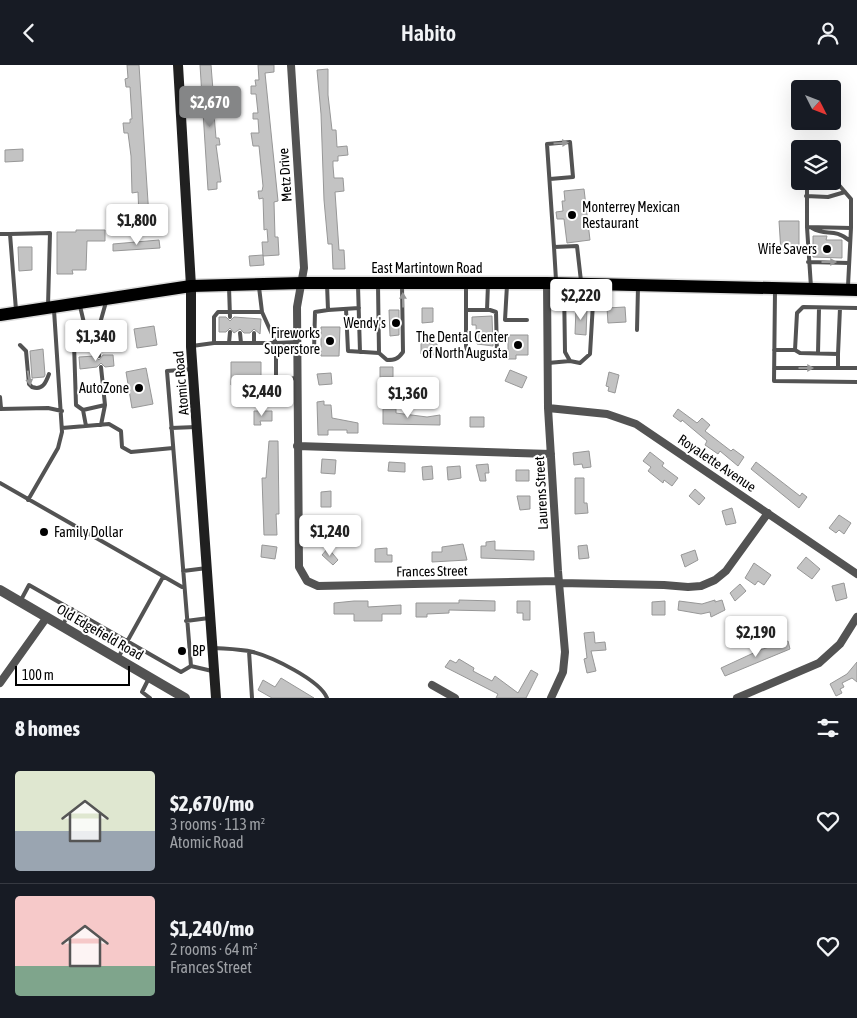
<!DOCTYPE html>
<html lang="en">
<head>
<meta charset="utf-8">
<style>
	:root { --surface:#171b24; --page:#20242c; --text:#f1f3f6; --muted:#9ea1a6; --line:#363941; --accent:#858687 }
	body { margin:0; font-family:"Asap Condensed",sans-serif; background:var(--page); color:var(--text); height:100vh; display:flex; flex-direction:column; font-size:19px; white-space:nowrap }
	* { box-sizing:border-box; margin:0 }
	p { font-size:16px; color:var(--muted) }
	.icon { flex:none; width:28px; height:28px; fill:none; stroke:currentColor; stroke-width:2; stroke-linecap:round; stroke-linejoin:round }
	.map { position:relative; height:633px; overflow:hidden }
	.sheet { display:flex; flex-direction:column; background:var(--surface); flex:1 }
	.sheet>* { flex:none }
	.needle { width:32px; rotate:132deg }
	.controls { position:absolute; left:791px; top:15px; display:grid; gap:10px }
	.controls a { display:grid; place-items:center; width:50px; height:50px; border-radius:5px; background:var(--surface); box-shadow:0 5px 20px #0002; font-size:25px }
	.scale { position:absolute; left:15px; bottom:12px; width:115px; box-sizing:border-box; padding-left:5px; border:2px solid #000; border-top:0; font-size:14px; line-height:18px; white-space:nowrap; color:#000; -webkit-text-stroke:4px #fff; paint-order:stroke }
	.price { position:absolute; translate:-50% -42px; padding:0 11px; border-radius:5px; background:#fff; color:#222; font-size:16px; line-height:32px; filter:drop-shadow(0 1px 2px #0008) }
	.price::after { content:''; position:absolute; left:50%; top:30px; width:15px; height:11px; margin-left:-8px; background:inherit; clip-path:polygon(0 0,100% 0,50% 100%) }
	.price.selected { background:var(--accent); color:#fff }
	ul { padding:0; list-style:none }
	li { display:flex; align-items:center; gap:15px; height:125px; padding:0 15px }
	li+li { border-top:1px solid var(--line) }
	li span { display:grid; place-items:center; flex:none; width:140px; height:100px; border-radius:5px; color:#555 }
	li>.icon { margin-inline-start:auto }
	span .icon { width:60px; height:60px; fill:#fffc; stroke-width:1 }
	li b { font-size:21px }
	h2 { display:flex; justify-content:space-between; align-items:center; height:60px; padding:0 15px; font-size:21px }
	header { display:flex; justify-content:space-between; align-items:center; height:65px; padding:0 15px; background:var(--surface); font-size:22px; font-weight:600 }
	.map>svg:first-child { display:block }
	.building { fill:#c3c3c3; stroke:#979797 }
	.lines { fill:none; stroke-linecap:round; stroke-linejoin:round }
	.primary-casing { stroke:#dbdbdb; stroke-width:15 }
	.service { stroke:#535353; stroke-width:4 }
	.minor { stroke:#535353; stroke-width:8 }
	.tertiary { stroke:#535353; stroke-width:10 }
	.secondary { stroke:#202020; stroke-width:10 }
	.primary { stroke:#000; stroke-width:12 }
	.oneway { fill:#989898 }
	.poi-dot { fill:#000; stroke:#fff; stroke-width:2 }
	.labels { text-anchor:middle; stroke-width:4; stroke-linejoin:round; paint-order:stroke }
	.street-label { font-size:14px; fill:#000; stroke:#fff }
	.poi-label { font-size:14px; fill:#000; stroke:#fff; text-anchor:end }
</style>
</head>
<body>
<header><svg class="icon" aria-label="back" viewBox="0 0 24 24"><path d="M15 5l-7 7 7 7"/></svg>Habito<svg class="icon" aria-label="person" viewBox="0 0 24 24"><circle cx="12" cy="8" r="4"/><path d="M4 21q1-7 8-7t8 7"/></svg></header>
<div class="map">
<svg width="857" height="633" viewBox="0 0 857 633">
	<rect width="100%" height="100%" fill="#fff"/>
	<path class="building" d="M127 0H139L149 152H139L138 127 132 128 131 91 128 68H124L123 58H130V54H132L130 22H126L125 14 128 13Z
		M200 0H211L214 38H217L218 48 214 49 216 73H219L220 80H216L221 117H217V124L208 125Z
		M258 0H274V7L265 8 278 136 274 137 275 172H278L279 190 263 191 262 177H268L267 164 264 165 263 133 259 134 258 126H262L263 121 259 81H253L251 68H259L258 54H253V48H258L256 29H251V21H256L255 15H259Z
		M328 4V30L332 65H336L337 82 347 81 348 90 338 91V96H333V101L334 113H343L344 126 335 127 339 185H344L345 204H333L332 179H328L324 135 321 49 317 5Z
		M23 84V96L5 97V85Z
		M584 124 590 175 567 178 564 154H557L556 147 563 146 562 136H565L564 126Z
		M779 156H799V187H781Z
		M76 165H105V176H87L86 205H72L73 209H57V167H76Z
		M813 171H827L826 175H842V193L813 192Z
		M159 175 160 183 113 186V179Z
		M18 182H32V205L19 206Z
		M263 190 264 200 250 201 249 191Z
		M625 242 626 257 608 258 607 243Z
		M422 243H433V257L422 258Z
		M576 243 587 244 586 270 575 269Z
		M389 245H399V270L390 271Z
		M492 251 493 281 477 279 476 260H472V252Z
		M219 252H226L230 256 234 252 261 254 260 269 254 264 250 268H244L240 264 234 268 230 263 226 267H219Z
		M154 261 157 280 137 283 134 264Z
		M321 262H340L339 291H321Z
		M508 270H528V290H516V294H508Z
		M421 278 437 279 436 290 421 289Z
		M43 284 45 310 44 312 32 313 30 286Z
		M103 290H113L114 301 105 302 101 298 97 302 80 304 79 292 95 291 99 295Z
		M231 297H261V319L231 320Z
		M380 302H393V312H380Z
		M146 303 153 339 132 343 126 307Z
		M510 305 527 312 522 323 505 316Z
		M609 307 619 310 615 328 608 326 609 322 606 321Z
		M331 308 332 319 319 320 317 309Z
		M324 336V340H331L332 353 358 358V368H347V365H328V370H318L317 337Z
		M383 344H396V348L427 352 440 350V360L383 359Z
		M678 344 697 358 702 353 710 360 705 366 731 386 733 384 744 392 738 401 720 386 718 389 705 380 707 376 682 355 681 357 673 351Z
		M254 346H272V356H260L261 360H254Z
		M470 352H484V362H470Z
		M269 376H278L279 449H276L277 470H264L262 413H266Z
		M589 386 591 402 583 403 582 399 574 400 573 388Z
		M650 387 664 398 662 401 678 413 672 421 664 415 663 418 648 406 651 402 643 396Z
		M322 394 336 395 335 409 321 408Z
		M389 397 405 398V407L388 406Z
		M756 397 800 431 802 428 807 432 799 443 751 404Z
		M488 399 489 408H485L486 416H480L476 400Z
		M432 401 433 414 423 415 422 402Z
		M460 401 461 413 448 415 447 402Z
		M516 405H529V416H516Z
		M575 413H584V438H587L588 448 575 449Z
		M695 424 705 433 699 440 689 431Z
		M331 426V442H321V427Z
		M517 431H530V444L520 445Z
		M732 443 736 458 726 460 722 446Z
		M839 450 851 458 844 469 839 465 836 468 829 463Z
		M495 476V485L534 486V495L481 493V481H486V477Z
		M463 479 467 495 432 497V487H442V482Z
		M262 480 277 482 275 494 261 492Z
		M587 480 589 493 579 494 578 481Z
		M328 483 338 495 333 500 322 490Z
		M387 483V490H392V497H375V484Z
		M695 485 698 495 685 502 681 490Z
		M806 492 820 504 812 514 797 503Z
		M754 498 771 510 764 520 758 516 755 520 745 513Z
		M844 518 847 533 836 536 832 521Z
		M740 519 746 526 735 536 730 528Z
		M459 535 495 536V546L449 545V548L427 549V552H416V538H459Z
		M715 535V537L722 535 725 545 711 552 710 547 701 549 678 545 679 536 702 539Z
		M354 536H368V542L401 540V549H382V556H354V549H334V538Z
		M517 536H530V555H523V548H517Z
		M665 536V550H652V537Z
		M594 567 595 578 605 577 606 585 591 586 596 606 587 608 584 594 587 593 584 568Z
		M788 576 790 584 725 611 721 603 760 585Z
		M459 594 474 603 473 606 492 616 495 611 518 628 531 605 538 609 526 633H496L498 629 445 602 450 595 456 598Z
		M857 597V617L852 613 842 618 844 622 840 624 842 628 836 631 830 619 847 609Z
		M281 613 314 633H272L258 625 263 615 275 622Z"/>
	<g class="lines">
		<g class="primary-casing">
			<path id="primary" d="M0 250 191 221 302 218H547L857 225"/>
		</g>
		<path class="service" d="M832 112 851 134V163
			M550 114 573 112 570 77 547 79 554 182 577 181 581 216
			M806 131 828 132 845 127
			M807 162V116
			M812 163C827 172 833 162 850 176
			M0 169H10L16 245
			M10 169 50 168 48 241
			M554 182 556 215
			M808 197 849 198
			M378 220 379 288 387 295C395 295 398 294 403 287L402 220
			M507 220 505 255H527
			M358 221 360 287
			M564 221 565 287 570 296 580 298 590 289 594 221
			M229 222 230 252
			M259 222 262 247 276 278H214V252L218 247H262
			M811 222 807 162 851 163 848 221
			M775 226 774 316 857 317
			M564 238 593 239
			M80 241 84 258 74 279 76 340 83 345 105 340
			M840 243 838 289 800 288 795 285 797 248 803 242 857 243
			M346 244 348 286 379 288
			M328 245 359 243
			M466 245H490L496 247 497 288 476 289 467 285 466 281V220
			M487 245 488 219
			M637 265 638 222
			M240 268 241 278
			M254 268V278
			M297 277 276 278V315L297 313
			M229 278 230 267
			M20 280 26 286 29 319 32 322C43 326 46 317 49 309
			M192 281 214 278
			M774 285H795
			M297 286H314L315 247 328 245 327 219
			M818 288 819 243
			M99 291 97 269 106 237
			M548 298 570 296
			M774 303H857
			M838 303V289
			M192 304 167 306 191 601 212 606
			M0 332 1 343
			M0 344 48 343 62 346
			M83 345 86 361
			M101 360 105 340 101 302
			M62 363 109 359 121 366 122 382 131 387 173 383
			M171 363 196 362
			M0 418 182 522
			M28 435 58 383 62 367 54 245
			M183 506 207 503
			M21 535 29 520 181 607 191 601
			M186 556 209 553
			M62 561 72 544
			M214 583C228 584 240 584 253 587 272 592 320 615 327 633
			M249 586 252 633
			M118 593 163 512
			M149 613 142 627 150 633"/>
		<path class="minor" d="M291 0 304 203 297 242 299 502 307 516 318 521 558 516
			M547 218 548 343 558 506 565 587 563 607 551 633
			M548 343 607 349 636 359 857 509
			M297 381 551 389
			M559 518 664 520 688 522 701 521 715 515 726 506 768 448
			M0 618 47 552
			M432 620 455 633
			M737 633 819 598 840 579 857 552"/>
		<path class="tertiary" d="M0 525 185 633"/>
		<path class="secondary" d="M178 0 191 221V282L216 633"/>
		<use href="#primary" class="primary"/>
	</g>
	<defs><path id="oneway-solid" d="M-6-.8H1V-3.2L6.5 0L1 3.2V.8H-6Z" transform="scale(1.25)"/></defs>
	<g class="oneway">
		<use href="#oneway-solid" transform="translate(561 78) rotate(-4)"/>
		<use href="#oneway-solid" transform="translate(829 197)"/>
		<use href="#oneway-solid" transform="translate(403 235) rotate(-91)"/>
		<use href="#oneway-solid" transform="translate(806 303)"/>
		<use href="#oneway-solid" transform="translate(29 313) rotate(80)"/>
	</g>
	<g class="poi-dot">
		<circle cx="572" cy="150" r="5"/>
		<circle cx="827" cy="184" r="5"/>
		<circle cx="396" cy="258" r="5"/>
		<circle cx="330" cy="276" r="5"/>
		<circle cx="518" cy="280" r="5"/>
		<circle cx="139" cy="323" r="5"/>
		<circle cx="44" cy="467" r="5"/>
		<circle cx="182" cy="586" r="5"/>
	</g>
	<g class="labels">
		<g class="street-label">
			<text transform="translate(285 110) rotate(-94)" y="5">Metz Drive</text>
			<text x="427" y="208">East Martintown Road</text>
			<text transform="translate(181 318) rotate(-95)" y="5">Atomic Road</text>
			<text transform="translate(717 398) rotate(34)" y="5">Royalette Avenue</text>
			<text transform="translate(541 428) rotate(-93)" y="5">Laurens Street</text>
			<text transform="translate(432 506) rotate(-1)" y="5">Frances Street</text>
			<text transform="translate(100 567) rotate(30)" y="5">Old Edgefield Road</text>
		</g>
		<g class="poi-label">
			<text x="582" y="147" text-anchor="start">Monterrey Mexican<tspan x="582" dy="16">Restaurant</tspan></text>
			<text x="817" y="189">Wife Savers</text>
			<text x="386" y="263">Wendy's</text>
			<text x="320" y="273">Fireworks<tspan x="320" dy="16">Superstore</tspan></text>
			<text x="508" y="277">The Dental Center<tspan x="508" dy="16">of North Augusta</tspan></text>
			<text x="129" y="328">AutoZone</text>
			<text x="54" y="472" text-anchor="start">Family Dollar</text>
			<text x="192" y="591" text-anchor="start">BP</text>
		</g>
	</g>
</svg>
<div class="controls">
<a><svg class="needle" viewBox="-14 -14 28 28"><path d="M0-13l5 13h-10z" fill="#e53935"/><path d="M0 13l5-13h-10z" fill="#9ea1a6"/></svg></a>
<a><svg class="icon" aria-label="layers" viewBox="0 0 24 24"><path d="M12 4l9 5-9 5-9-5zM3 14l9 5 9-5"/></svg></a>
</div>
<div class="scale">100 m</div>
<b class="price selected" style="left:210px;top:63px">$2,670</b>
<b class="price" style="left:137px;top:181px">$1,800</b>
<b class="price" style="left:581px;top:256px">$2,220</b>
<b class="price" style="left:96px;top:297px">$1,340</b>
<b class="price" style="left:262px;top:352px">$2,440</b>
<b class="price" style="left:408px;top:354px">$1,360</b>
<b class="price" style="left:330px;top:492px">$1,240</b>
<b class="price" style="left:756px;top:593px">$2,190</b>
</div>
<section class="sheet">
<h2>8 homes<svg class="icon" aria-label="filters" viewBox="0 0 24 24"><path d="M4 7h16M4 17h16"/><circle cx="9" cy="7" r="2"/><circle cx="15" cy="17" r="2"/></svg></h2>
<ul>
<li><span style="background:linear-gradient(#dfe7d0 60%,#9aa5b1 0)"><svg class="icon" aria-label="home" viewBox="0 0 24 24"><path d="M3 11l9-7 9 7M6 9v11h12V9"/></svg></span><div><b>$2,670/mo</b><p>3 rooms · 113 m²</p><p>Atomic Road</p></div><svg class="icon" aria-label="heart" viewBox="0 0 24 24"><path d="M12 20l-8-8c-3-5 5-10 8-4 3-6 11-1 8 4z"/></svg></li>
<li><span style="background:linear-gradient(#f6c9c9 70%,#7fa58c 0)"><svg class="icon" aria-label="home" viewBox="0 0 24 24"><path d="M3 11l9-7 9 7M6 9v11h12V9"/></svg></span><div><b>$1,240/mo</b><p>2 rooms · 64 m²</p><p>Frances Street</p></div><svg class="icon" aria-label="heart" viewBox="0 0 24 24"><path d="M12 20l-8-8c-3-5 5-10 8-4 3-6 11-1 8 4z"/></svg></li>
</ul>
</section>
</body>
</html>
